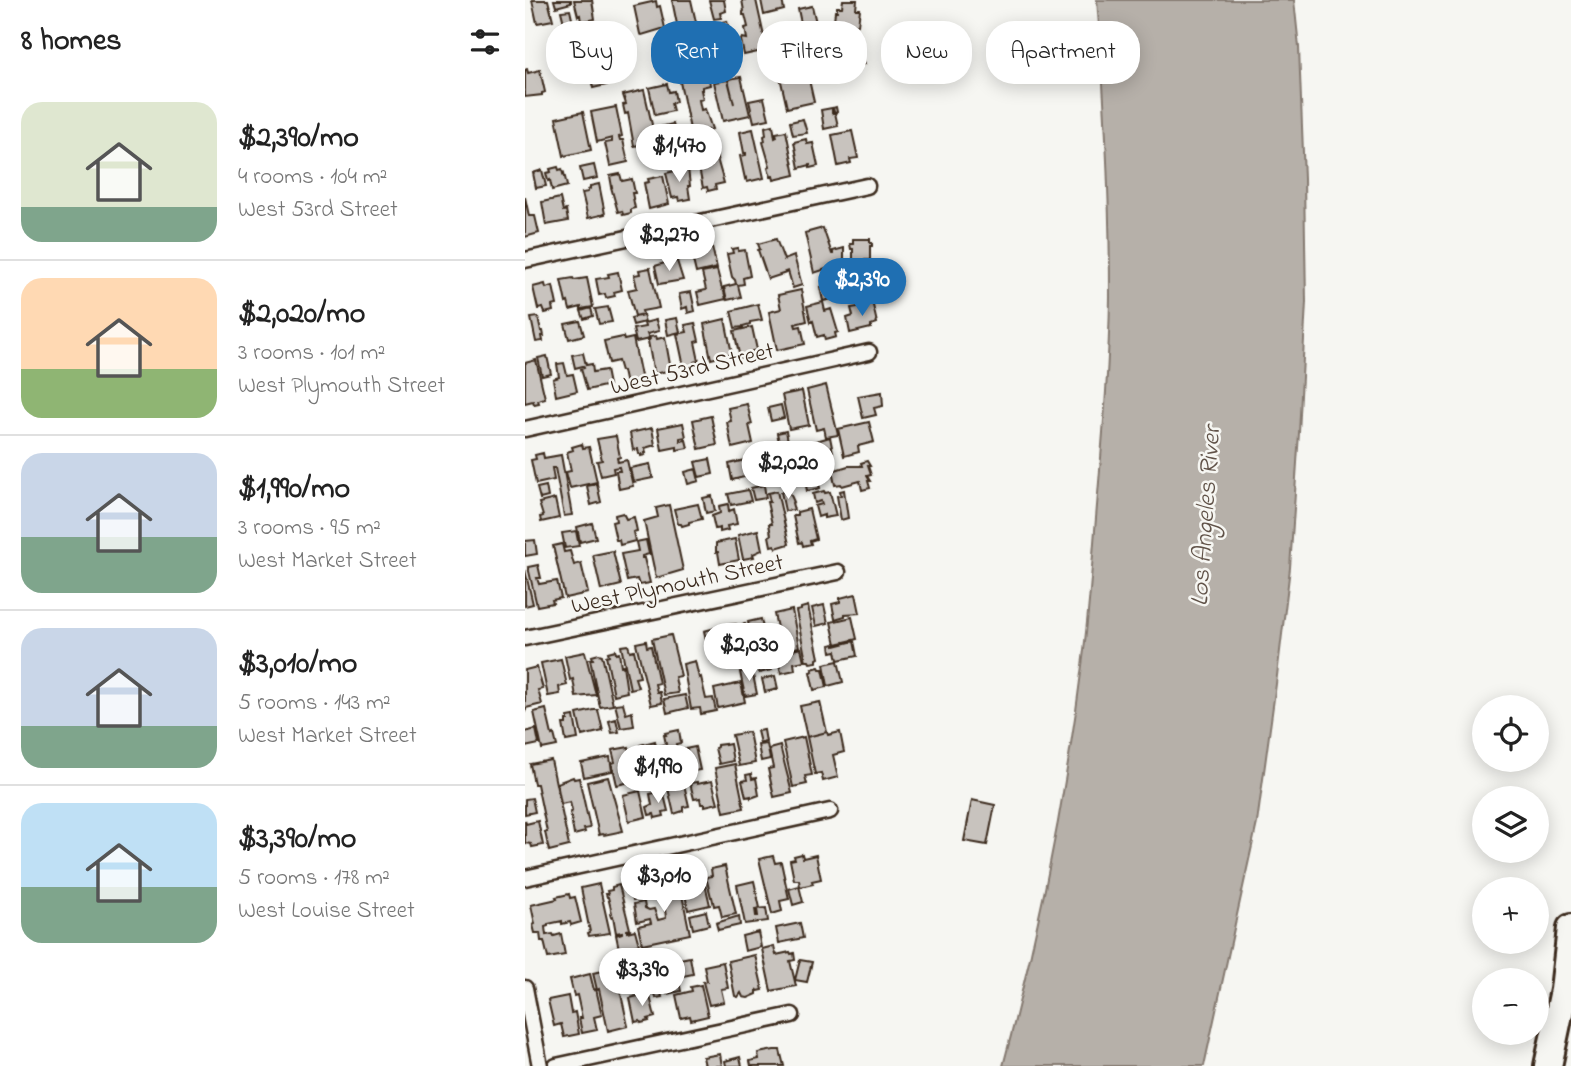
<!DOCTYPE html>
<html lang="en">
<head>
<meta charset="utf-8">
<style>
	:root { --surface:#fff; --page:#f6f6f6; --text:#222; --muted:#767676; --line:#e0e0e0; --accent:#1f6fb2 }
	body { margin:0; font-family:"Indie Flower",sans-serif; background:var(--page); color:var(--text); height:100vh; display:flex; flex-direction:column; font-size:26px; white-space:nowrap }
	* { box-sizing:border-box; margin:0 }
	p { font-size:23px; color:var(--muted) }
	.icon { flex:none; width:38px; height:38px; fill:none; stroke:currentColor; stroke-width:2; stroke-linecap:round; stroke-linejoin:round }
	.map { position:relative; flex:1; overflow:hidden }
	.sheet { display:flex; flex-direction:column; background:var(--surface); width:525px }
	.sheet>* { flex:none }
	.hud { position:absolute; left:21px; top:21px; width:665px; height:63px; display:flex; gap:14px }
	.buttons { position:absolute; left:947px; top:695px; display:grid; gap:14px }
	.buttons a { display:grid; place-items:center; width:77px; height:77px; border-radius:50%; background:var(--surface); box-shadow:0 4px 18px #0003; font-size:35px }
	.price { position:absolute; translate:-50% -60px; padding:0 16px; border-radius:24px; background:#fff; color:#222; font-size:23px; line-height:46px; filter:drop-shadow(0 2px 4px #0008) }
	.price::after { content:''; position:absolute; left:50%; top:42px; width:21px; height:16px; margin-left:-10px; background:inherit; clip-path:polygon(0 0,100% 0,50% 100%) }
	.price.current { background:var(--accent); color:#fff }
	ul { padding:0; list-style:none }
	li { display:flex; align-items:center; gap:21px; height:175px; padding:0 21px }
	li+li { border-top:2px solid var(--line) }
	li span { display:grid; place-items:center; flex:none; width:196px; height:140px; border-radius:21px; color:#555 }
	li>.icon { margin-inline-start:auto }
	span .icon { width:84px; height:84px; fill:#fffc; stroke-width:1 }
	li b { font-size:30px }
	h2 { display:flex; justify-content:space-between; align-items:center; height:84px; padding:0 21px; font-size:30px }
	.pill { padding:0 24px; border-radius:28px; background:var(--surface); box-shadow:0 4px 18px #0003; font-size:24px; line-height:63px }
	.pill.current { background:var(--accent); color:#fff }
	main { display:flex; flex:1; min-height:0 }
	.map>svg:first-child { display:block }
	.water { fill:#b6b0a9; stroke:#857a71; stroke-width:2 }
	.building { fill:#c8c3be; stroke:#3b2a1e; stroke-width:2 }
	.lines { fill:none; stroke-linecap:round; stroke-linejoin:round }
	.street-casing { stroke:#3b2a1e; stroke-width:19 }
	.highway-casing { stroke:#3b2a1e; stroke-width:32 }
	.street { stroke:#f6f6f2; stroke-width:14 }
	.highway { stroke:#f6f6f2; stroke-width:26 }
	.labels { text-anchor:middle; stroke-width:5; stroke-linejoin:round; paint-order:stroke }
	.street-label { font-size:24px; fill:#3b2a1e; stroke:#f6f6f2 }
	.water-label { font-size:26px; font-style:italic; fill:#605248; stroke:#f6f6f2 }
</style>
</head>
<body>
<main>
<section class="sheet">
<h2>8 homes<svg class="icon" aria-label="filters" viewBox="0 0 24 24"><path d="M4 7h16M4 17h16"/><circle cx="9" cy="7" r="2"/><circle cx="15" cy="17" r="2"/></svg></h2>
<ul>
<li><span style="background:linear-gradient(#dfe7d0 75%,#7fa58c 0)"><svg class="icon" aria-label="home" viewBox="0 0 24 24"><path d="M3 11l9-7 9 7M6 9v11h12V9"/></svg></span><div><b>$2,390/mo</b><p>4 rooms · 104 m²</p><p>West 53rd Street</p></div></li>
<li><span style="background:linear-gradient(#ffd9b3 65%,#8fb573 0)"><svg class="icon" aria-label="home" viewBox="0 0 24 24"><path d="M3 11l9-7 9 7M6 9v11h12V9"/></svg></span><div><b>$2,020/mo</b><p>3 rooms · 101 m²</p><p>West Plymouth Street</p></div></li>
<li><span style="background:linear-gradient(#c9d6e8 60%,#7fa58c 0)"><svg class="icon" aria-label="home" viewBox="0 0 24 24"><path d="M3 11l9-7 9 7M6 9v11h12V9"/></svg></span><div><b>$1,990/mo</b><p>3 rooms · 95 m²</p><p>West Market Street</p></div></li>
<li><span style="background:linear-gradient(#c9d6e8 70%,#7fa58c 0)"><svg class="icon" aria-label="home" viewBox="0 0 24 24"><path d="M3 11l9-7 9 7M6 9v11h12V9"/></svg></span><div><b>$3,010/mo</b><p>5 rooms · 143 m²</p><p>West Market Street</p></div></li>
<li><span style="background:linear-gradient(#bfe0f5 60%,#7fa58c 0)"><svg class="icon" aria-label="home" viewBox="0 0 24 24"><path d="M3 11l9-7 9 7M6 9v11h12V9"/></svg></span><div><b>$3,390/mo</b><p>5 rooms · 178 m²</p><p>West Louise Street</p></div></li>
</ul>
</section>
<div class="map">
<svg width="1046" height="1066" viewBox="0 0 1046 1066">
	<rect width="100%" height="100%" fill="#f6f6f2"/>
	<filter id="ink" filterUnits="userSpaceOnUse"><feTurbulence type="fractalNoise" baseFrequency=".0143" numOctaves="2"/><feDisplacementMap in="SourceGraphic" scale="14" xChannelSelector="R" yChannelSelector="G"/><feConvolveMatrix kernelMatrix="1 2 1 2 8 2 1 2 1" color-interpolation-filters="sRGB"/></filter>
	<g filter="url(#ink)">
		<path class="water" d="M572 0H769L774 47 779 179 781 302 774 433 765 568 751 684 732 823 679 1066H478C514 932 541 796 558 658 564 612 567 565 571 518 577 445 584 371 585 297 585 198 580 99 572 0Z"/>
		<path class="building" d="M7 0H23L28 20 12 23Z
			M29 0H46V3L31 7Z
			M49 0H67L70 19 56 22 55 15 53 16Z
			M147 0H166L179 58 168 60 170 70 158 72 156 63 152 64 146 36 154 34Z
			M184 0H199L201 11 195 13 196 18 189 19Z
			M217 0H231L242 50 219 55 216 40 217 38 222 39 220 28 223 27 220 15H218V12L219 11Z
			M236 0H257L259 10 239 15Z
			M318 0H332L331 9H335L333 25 309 21 310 11H312V7H317Z
			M131 1 132 7 135 6 140 28 117 35 115 34 109 6Z
			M287 6 294 35 279 38 273 9Z
			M45 10 49 28 38 30 36 23H39L36 11Z
			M202 21 207 42 203 43 206 58 185 63 181 46H184V43H187L188 45 190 44 188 37H186V34H188L186 24Z
			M81 44 90 83 68 88 59 48Z
			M334 45 340 64 288 75 284 56 301 51 305 55 316 53V48Z
			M56 59 58 73 42 76 39 62Z
			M280 62 289 102 262 108 253 68Z
			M2 69 3 73 15 70 20 92 17 93V95L0 97V70Z
			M183 72 185 85 177 87V90H176L178 99 174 100 176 110 180 109 187 129 166 134 155 82 157 81 156 78Z
			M216 77 225 115 198 121 189 82 203 80 209 104 203 79Z
			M142 84 144 92 149 91 151 102 146 103 148 111 130 115 124 88Z
			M119 90 131 142 109 146 103 113 100 114 98 105 101 104 98 95Z
			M239 98 244 119 229 122 224 101Z
			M91 107 97 136 94 137 95 140H98L103 162 85 166 80 143 87 142V138L72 142 66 112Z
			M311 107 312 112 310 113 313 126 299 129 296 110 307 108V113L309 112 308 108Z
			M58 112 66 150 39 156 31 118Z
			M278 119 282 133 268 135 265 122Z
			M148 124 152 140 135 143 131 128Z
			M248 125 250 138 252 137 251 133 261 131 270 175 249 180 248 176 246 177 243 167 245 166 238 142 240 141 239 136 241 135 240 127Z
			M228 129 239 178 222 182 221 178 220 179 215 156 221 155V153H219L215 132Z
			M327 131 333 158 325 159 326 163 313 166 307 135Z
			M182 133 185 150 171 153 170 146 167 147 165 138Z
			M281 139 282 144 288 143 293 166 285 168V165L274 168 269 142Z
			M153 149 155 159 140 162 137 152Z
			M191 155 199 183 190 185 191 189 183 191 182 187 178 188 174 168 184 166 182 157Z
			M69 165 72 178 58 181 55 168Z
			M33 167 34 170 37 169 38 174 39 173 42 186 27 190 25 180 23 181 21 173 26 172 25 169Z
			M163 168 165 186H163L165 199 154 201 153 197 147 198 141 173Z
			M17 170 21 186 11 188 8 173Z
			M95 174 97 181 107 179 110 193H107L110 208 106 209V213L98 215 97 211 93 212 86 187H87L85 176Z
			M138 176 144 204 124 209 119 183 124 182 123 179Z
			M74 184 80 214 63 218 57 193 63 192V190L65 189V186Z
			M0 197 4 216H10L14 233 0 237Z
			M35 198 38 211 41 210 43 221 21 225 17 202Z
			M298 228 307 254H308V251L319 248V263L289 273 280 233Z
			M251 239 259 260 269 256 277 285 268 288 263 271 260 272 261 273 243 279 233 250 235 249 233 244Z
			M328 239H345V243H347V246H345V260H328V249H326L325 244H328Z
			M187 247 192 268 171 273 166 252Z
			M213 248V251L220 250 225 276 218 278 219 284 213 285 216 297 202 300 199 287 211 284 210 280 207 277 202 254 208 253 207 249Z
			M152 261 158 280 134 284 130 266 143 262V263Z
			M345 267H351V271H358V284H340L339 287H332V285L331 284V271H345Z
			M125 268 134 308 117 311 118 314 110 316 103 290 112 288 109 275 115 274 114 270Z
			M192 270 197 289 198 288 201 299 175 305 172 292 181 290 177 273Z
			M93 272 97 290 89 292 90 296 81 298 80 294 74 295 71 279 84 277 83 274Z
			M48 278 49 280 62 278 68 307 56 309V307L45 310 43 302 41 303 36 280Z
			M314 283 317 297 298 301 295 287Z
			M20 284 21 288 28 286 32 305 27 306 28 311 20 313 18 308 13 309 8 287Z
			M276 290 282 321 270 324 271 327 276 326 280 344 252 350 244 312 256 309 253 295Z
			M166 292 170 311 163 313 162 307 157 309 154 294Z
			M347 301 352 323 346 325V328L325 333 322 318 328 316 326 308 339 306 338 303Z
			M298 302 300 311 306 309 313 332 310 333 311 337 300 340 299 335 292 337 288 321 286 322 282 306Z
			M233 304 237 320 225 322V324L218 326V327L210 328 206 311Z
			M83 307 87 322 74 324 70 309Z
			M66 308 68 316 59 319 56 311Z
			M118 315 120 322 108 325 106 318Z
			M13 317 16 331H18L19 336H17L18 341 11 342 6 318Z
			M152 318 155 332 143 335 140 320Z
			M200 319 207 354 186 359 179 324Z
			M131 320 134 331 122 334 124 339 111 342 108 329 120 327 119 323Z
			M55 321 59 335 44 339 40 324Z
			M170 323 174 341 170 342 174 361 169 362V365L159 367 152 334 162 332 160 325Z
			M227 327 232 350 227 351V355L215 358 209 331Z
			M131 336 132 339 140 337 146 370 129 374 123 341 125 339 124 337Z
			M98 337 99 340 108 338 117 381 101 385 98 371H96L93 361 84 363 79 341Z
			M58 353 61 365 67 364 68 372 81 370 84 385 62 390 56 369 59 368 58 366 50 368 47 355Z
			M22 356 26 374 17 376 13 358Z
			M11 360 20 398 13 400 14 403 9 404 8 401 0 403V363Z
			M39 363 42 375 48 374 52 391 31 396 28 379 34 377 32 364Z
			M301 385 313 435 301 437 299 428 291 430 282 390Z
			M277 391 284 425 264 429 257 395Z
			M357 392 358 406 349 408 351 415 338 418 333 396Z
			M222 404 227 424 224 425 228 443 207 448 202 422 206 421 203 408Z
			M256 405 259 418 246 421 243 408Z
			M186 416 192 445 174 449 168 420Z
			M344 422 349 442 333 446 334 452 319 456 313 429Z
			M158 423 161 437 155 438V441L161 440 163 448 152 450V447L137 450 133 428Z
			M127 428 130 445 120 448 121 453H119L120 455 116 456V454H114L113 449 108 450 105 433Z
			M261 431 267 461 259 463 260 467 254 469 253 463 249 464 250 470 241 472 236 446 254 442 252 433Z
			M91 436 95 457 92 458 93 462 102 460 108 486 94 489 91 471H95L94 467 88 468 89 473 76 476 72 461 77 460 72 439Z
			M305 437 308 452 294 456 291 441Z
			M290 441 293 456 279 459 276 444Z
			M57 444 58 448 64 447 72 482 45 488 41 472 46 471 42 452 48 450 47 447Z
			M18 453 19 458 36 455 47 515 39 516 30 468H27L29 480 11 484 6 460 11 459 10 455Z
			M185 459 188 474 174 477 170 462Z
			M220 460 223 476 207 480 204 464Z
			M342 461 345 466H343L346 475 342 476 345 481H343L345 488 337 490 335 481 317 486 316 484 310 485 307 471 323 466H337L336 463Z
			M125 464 128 478 108 482 105 468Z
			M171 469 174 481 163 484 160 472Z
			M297 471 298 475 292 477 295 488 282 491 279 475Z
			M72 484 76 502 66 505 62 486Z
			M239 485 241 498 229 500 226 488Z
			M21 486 23 497 15 499 12 488Z
			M223 490 226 501 206 505 203 494Z
			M319 490 323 518 316 520 312 496 316 495 315 491Z
			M252 491 264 544 251 548 250 545 246 546 244 536 246 535 244 524H247L242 502H245L243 493Z
			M264 491 269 502 267 503 269 510 260 511 256 492Z
			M299 491 300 493 305 492 311 516 299 518V515L293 517 290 506 297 504 296 501 290 503 288 494Z
			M187 496 190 511 181 513 178 498Z
			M30 499 34 518 16 522 15 517 18 516 14 503Z
			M173 504 177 519 164 522V524L157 526 156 524H153L149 509Z
			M203 504 204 511 209 509 212 524 202 526 203 530 195 532V528L190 529 187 516 195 513 194 506Z
			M144 505 158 570 131 578 119 521 133 517 131 508Z
			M284 509 291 539 285 541 286 544 278 546 277 542 274 543 268 516 272 515V512Z
			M98 513 101 519 109 517 112 531 108 532 110 541 95 545 94 540H91L87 522 91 521 90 515Z
			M67 523 71 538 55 542 52 527Z
			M233 530 237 550 228 554 229 557 218 559 213 535Z
			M51 531 54 546 40 548 37 533Z
			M210 539 214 560 195 564 193 552H191V543Z
			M10 540 12 554 0 556V541Z
			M121 540 124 554 117 556V558H119L125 583 114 585 112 579 102 581 96 554 113 551 111 542Z
			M37 544 39 552 45 551 49 565 56 563 63 593 40 598 28 546Z
			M88 551 96 585 76 590 68 555Z
			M13 565 16 578H12L14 584 32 581 36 598 27 600 28 603 12 606 3 567Z
			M0 570 8 604 0 606Z
			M331 594 335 613 320 614V616L310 619 307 604 315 602V598Z
			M299 605 303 623 291 626 287 608Z
			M283 606 294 658 292 659V662L285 663 284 661H281L271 611 276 610V608Z
			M267 610 274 647 264 649 263 641 255 642 249 614Z
			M327 617 332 639 311 644 306 622Z
			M236 619 247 670 234 673 223 622Z
			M211 624 212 626 220 624 224 645 207 649 202 625Z
			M194 627 201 657 186 660 179 631Z
			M146 635 156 676 150 677 153 693 139 695 127 639Z
			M121 641 122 647 126 646 134 683 130 684 132 692H135L137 703 126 705 111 643Z
			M329 641 332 656 313 660 311 651 306 652 305 645 310 644V646Z
			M103 645 105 651 109 650 115 677 110 678 113 687 105 689 96 646Z
			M276 648 279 661 269 663 270 670 256 673 252 654Z
			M90 650 91 654 94 653 96 666 98 665 102 692 89 695 81 656 84 655 83 652Z
			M60 652 71 695 51 697 48 679 45 680 40 656Z
			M74 654 77 655 88 705 75 707 65 659H68L67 656Z
			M36 659 42 685 34 687 35 694 23 696 16 663Z
			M170 661 174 678 176 677 181 699 188 698 191 711 176 714 175 708 166 709 158 664Z
			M313 661 318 682 303 686 299 664Z
			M12 667 18 689 13 690 17 704 1 708V710L0 711V670Z
			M294 667 295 669H298L302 687 289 690 285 672 288 671 287 669Z
			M227 670 232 694 220 696 215 672Z
			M250 676 253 689 240 692 237 679Z
			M216 683 220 702 193 708 189 689Z
			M160 695 163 708 142 713 139 699Z
			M295 702 302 732 282 737 275 706Z
			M98 703 101 714 107 712 109 726 96 728 90 704Z
			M21 709 27 735 29 734 32 746 17 749 9 712Z
			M69 710H73L78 731 57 736 52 714Z
			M49 716 53 739 41 741 38 724H41V720H43V717Z
			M91 719 94 732 87 733 84 721Z
			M11 729 14 744 0 747V732Z
			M154 730 156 743 151 744 154 759 148 761 149 763 144 764V761L140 762 134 746 141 744 139 735H141L140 733Z
			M239 730 241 742 235 743 232 731Z
			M224 732 230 763 214 766 207 735Z
			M302 732 303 735 315 732 319 752 308 755 313 777 298 781 296 773 290 774 282 737Z
			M279 737 287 775 280 776 282 784 268 787 258 742Z
			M130 741 134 765 130 766 131 769 125 771 123 760 118 761 115 745Z
			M200 744V745L205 744 208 761 194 764 190 748 192 747V745Z
			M242 744 245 759 236 761 233 745Z
			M255 746 267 793 249 797 243 769 248 768 244 749Z
			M104 747 107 759 109 758 114 780 92 785 87 763 90 762 87 750Z
			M170 747 175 770 163 772 160 749Z
			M85 757 87 771 59 777 56 763Z
			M26 760 44 846 24 851 20 832H22L12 784H9L5 764Z
			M210 764 219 808 199 812 190 768Z
			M151 768 154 779 157 778 158 780 164 806 158 807V811L149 814 142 784H144L143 781 142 782 140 771Z
			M226 774 227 779 231 778 234 795 226 798V796L221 797 217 781 222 780 221 775Z
			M48 777 49 779 54 778 65 828 59 829 60 832 49 835 45 812 47 811 45 802 36 804 32 783Z
			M83 777 98 831 79 835 78 834 74 835 62 782Z
			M187 781 193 803 180 806V804H176L175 798 169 799 165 783 172 782V784Z
			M115 791 121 817 104 821 98 795Z
			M138 791 143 811 138 812 139 816 130 818 129 814 124 815 122 807 127 805 125 794Z
			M7 798 10 812 0 814V799Z
			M447 800 470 805 462 845 439 841Z
			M0 820 1 824 13 821 18 845 7 847 6 844 0 843Z
			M277 854 278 858 291 855 296 879 287 881 288 884 275 887 274 880H269L265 860 270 859 269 856Z
			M248 856 250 863 256 862 264 899 255 901 257 911 247 914 234 859Z
			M200 866 211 914 197 917 194 905 189 906 187 897H186L181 877 187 876 186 869Z
			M176 867 185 905 163 910 159 888H163L159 871Z
			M150 873 155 895H157L165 934 117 944 113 926 126 923 125 919 112 922 109 904 119 902 120 908 124 910 129 909 133 920 141 918 139 900H137L133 883 139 881 138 875Z
			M114 880 115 886 119 889 124 888 126 896 108 900 105 882Z
			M229 881 235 908 230 909 231 916H233L232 909 241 908 243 921 220 924 212 885Z
			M74 884 85 933 64 936 63 933 65 932 56 888Z
			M94 885 105 929 102 930V932L110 930 114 945 94 949 91 935 97 933V932L91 933 88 916 86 917 85 914 87 913 83 897H82L81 894H83L82 891 87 890V887Z
			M274 886 278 902 268 905 264 889Z
			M44 894 45 898 50 897 56 922 46 925 45 922 37 924V921L23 924V926L20 927 21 935 28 934 29 936 36 934 40 955 23 958 19 941H16L15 933H10L8 925 10 924 6 905 32 899 31 897Z
			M181 911 184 925 168 929 165 915Z
			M214 916 215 925 193 930 191 923Z
			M275 923 278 938 254 943 251 928Z
			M233 932 236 947 220 951 217 936Z
			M249 946 251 955 265 952 266 954 269 953 270 960 265 961 271 986 246 991 237 949Z
			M230 955 238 990 233 991 232 989V994L223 998 218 997 216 993 213 997 210 996 203 961Z
			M165 957 168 974 153 977 156 991 142 994 135 963Z
			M275 960 287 962 282 982 270 980Z
			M198 962 203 988 196 989 199 1002 184 1005 178 982 182 981 179 966Z
			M109 965 113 984 99 987 95 968Z
			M93 967 96 984 94 985 103 1026 83 1031 74 989 72 990 68 973Z
			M132 969 135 982 128 984 125 971Z
			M65 974 69 990 71 989 77 1015 69 1017 72 1030 57 1033 54 1018H57L52 995 49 996 45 979Z
			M120 984 122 992 110 994 109 987Z
			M134 984 137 997 131 998 128 985Z
			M176 985 183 1016 166 1020 165 1016 156 1018 151 995 167 991 166 987Z
			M124 992 130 1017 123 1019 124 1021 116 1023 115 1021 110 1022 105 998 117 995 116 994Z
			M43 996 46 1013 50 1012 54 1034 39 1037 36 1024 29 1026 23 1000Z
			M249 1050H255L259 1066H226L225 1061 234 1059 233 1053Z
			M195 1054 197 1066H180L178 1057Z
			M215 1057 217 1066H201L200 1061Z"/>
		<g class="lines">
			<g class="street-casing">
				<path id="street" d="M0 260 342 186
					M0 429 344 352
					M0 638 313 572
					M0 878 305 811
					M0 988 15 1066
					M31 1066 267 1015"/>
			</g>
			<g class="highway-casing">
				<path id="highway" d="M1023 1066 1039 990 1046 928"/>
			</g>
			<use href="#street" class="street"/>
			<use href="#highway" class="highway"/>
		</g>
	</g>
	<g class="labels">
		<g class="street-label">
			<text transform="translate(167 368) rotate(-13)" y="8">West 53rd Street</text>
			<text transform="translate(152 583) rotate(-12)" y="8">West Plymouth Street</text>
		</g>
		<g class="water-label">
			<text transform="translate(679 516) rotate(-86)" y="9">Los Angeles River</text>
		</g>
	</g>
</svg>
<div class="buttons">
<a><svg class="icon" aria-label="locate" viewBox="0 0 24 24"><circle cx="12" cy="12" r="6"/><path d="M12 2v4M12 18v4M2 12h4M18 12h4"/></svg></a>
<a><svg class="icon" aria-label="layers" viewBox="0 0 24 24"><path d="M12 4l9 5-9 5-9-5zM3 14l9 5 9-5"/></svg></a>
<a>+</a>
<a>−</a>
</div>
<b class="price" style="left:154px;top:184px">$1,470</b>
<b class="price" style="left:144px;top:273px">$2,270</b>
<b class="price current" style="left:337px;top:318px">$2,390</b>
<b class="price" style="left:263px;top:501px">$2,020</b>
<b class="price" style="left:224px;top:683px">$2,030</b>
<b class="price" style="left:133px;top:805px">$1,990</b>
<b class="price" style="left:139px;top:914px">$3,010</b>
<b class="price" style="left:117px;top:1008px">$3,390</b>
<div class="hud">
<a class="pill">Buy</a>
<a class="pill current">Rent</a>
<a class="pill">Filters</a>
<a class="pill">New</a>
<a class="pill">Apartment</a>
</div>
</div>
</main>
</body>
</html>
